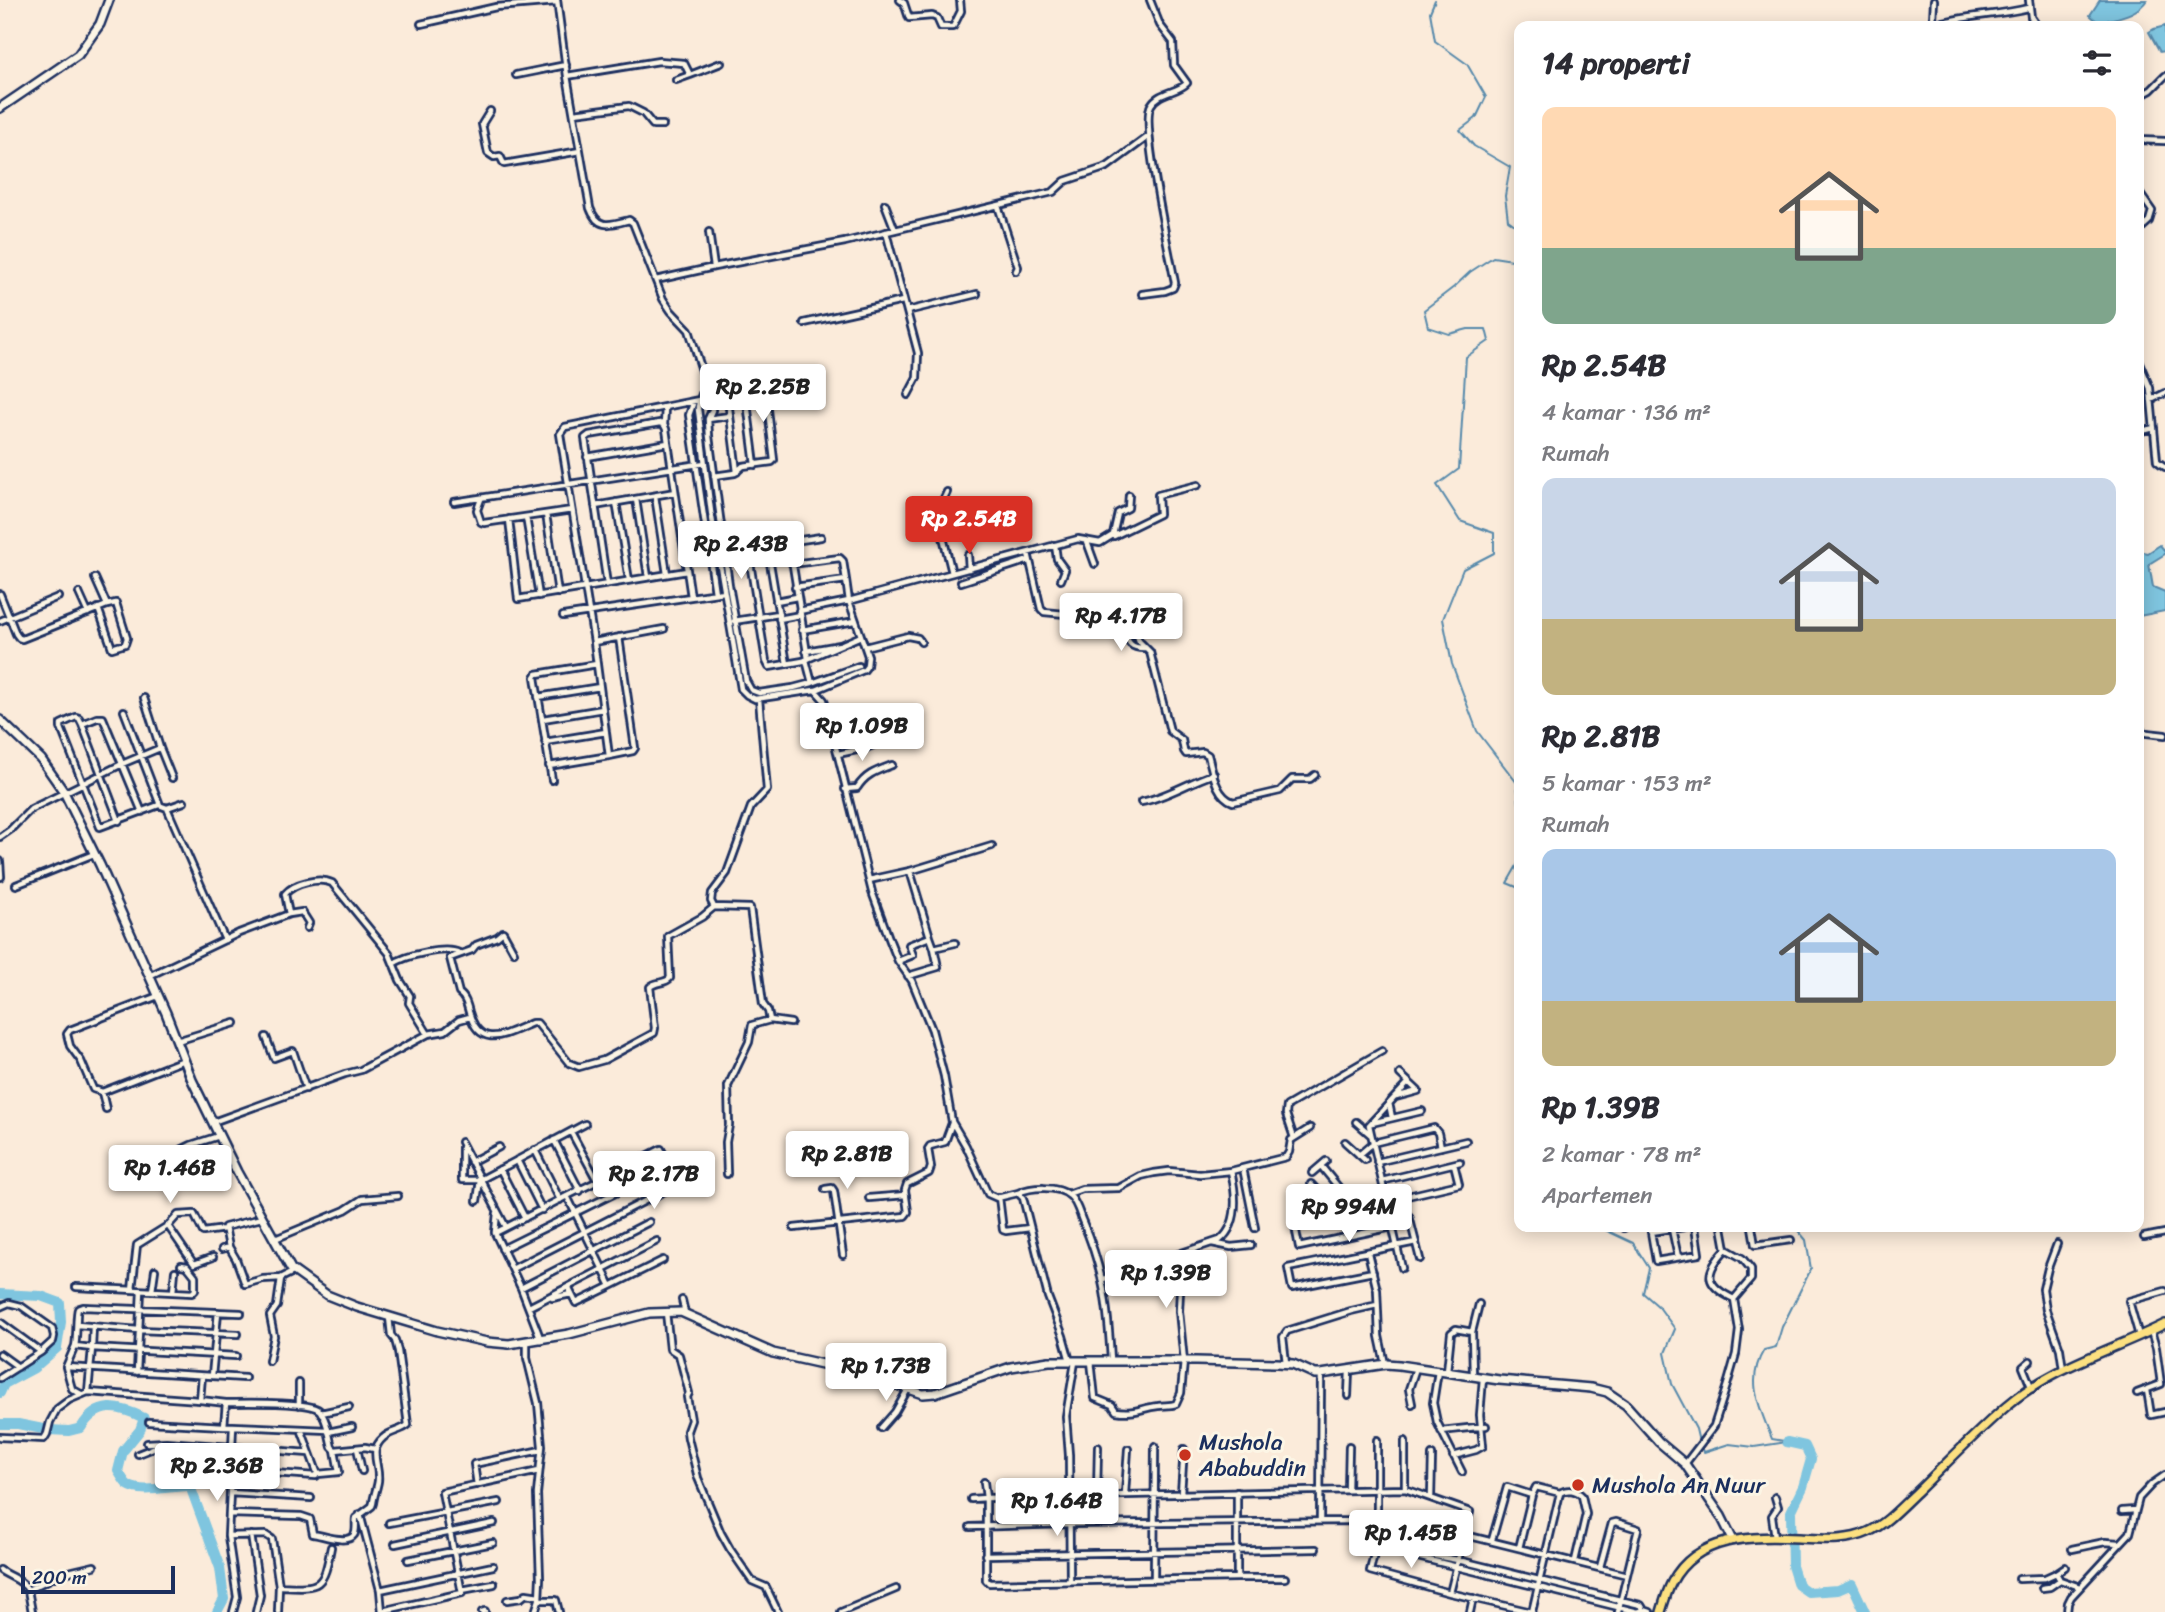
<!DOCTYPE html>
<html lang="id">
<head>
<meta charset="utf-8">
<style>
	:root { --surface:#fff; --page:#f2f2f3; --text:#2b2b33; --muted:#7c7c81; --accent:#d93025 }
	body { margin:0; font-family:Sriracha,sans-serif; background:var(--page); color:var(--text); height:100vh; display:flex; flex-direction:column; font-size:26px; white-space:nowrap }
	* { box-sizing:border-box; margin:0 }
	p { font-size:23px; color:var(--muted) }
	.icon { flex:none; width:38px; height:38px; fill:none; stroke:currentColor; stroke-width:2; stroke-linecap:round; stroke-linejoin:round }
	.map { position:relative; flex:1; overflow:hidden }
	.sheet { position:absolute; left:1514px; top:21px; width:630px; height:1211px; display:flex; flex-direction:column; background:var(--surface); border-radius:14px; box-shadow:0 4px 18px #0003 }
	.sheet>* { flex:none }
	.scale { position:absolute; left:21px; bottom:18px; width:154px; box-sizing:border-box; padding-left:7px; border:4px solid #1b2f5e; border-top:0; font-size:19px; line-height:24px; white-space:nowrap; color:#1b2f5e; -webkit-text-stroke:5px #fcf5e5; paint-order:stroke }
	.price { position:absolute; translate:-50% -60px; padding:0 16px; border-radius:7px; background:#fff; color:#222; font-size:23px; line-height:46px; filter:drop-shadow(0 2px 4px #0008) }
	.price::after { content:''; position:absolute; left:50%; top:42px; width:21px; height:16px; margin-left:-10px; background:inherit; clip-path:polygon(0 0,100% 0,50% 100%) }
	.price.active { background:var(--accent); color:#fff }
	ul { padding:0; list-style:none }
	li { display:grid; align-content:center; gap:14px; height:371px; padding:0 28px }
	li span { display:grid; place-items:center; height:217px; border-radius:14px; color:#555 }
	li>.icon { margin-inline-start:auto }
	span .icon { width:126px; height:126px; fill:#fffc; stroke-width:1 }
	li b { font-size:30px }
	h2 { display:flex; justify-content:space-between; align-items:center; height:84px; padding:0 28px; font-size:30px }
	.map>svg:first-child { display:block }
	.water { fill:#7fc5df; stroke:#5789ab; stroke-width:2 }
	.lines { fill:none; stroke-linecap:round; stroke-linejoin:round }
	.stream { stroke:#5789ab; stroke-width:2 }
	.river { stroke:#7fc5df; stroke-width:10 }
	.street-casing { stroke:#1b2f5e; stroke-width:10 }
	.secondary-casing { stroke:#1b2f5e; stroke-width:12 }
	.primary-casing { stroke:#1b2f5e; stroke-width:12 }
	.street { stroke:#fcf5e5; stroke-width:4.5 }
	.secondary { stroke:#fcf5e5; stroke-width:7 }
	.primary { stroke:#fce080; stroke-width:7 }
	.poi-dot { fill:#c8321e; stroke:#fcf5e5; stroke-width:2.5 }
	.labels { text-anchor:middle; stroke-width:6; stroke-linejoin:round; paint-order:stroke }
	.poi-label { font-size:23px; fill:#1b2f5e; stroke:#fcf5e5; text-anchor:start }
</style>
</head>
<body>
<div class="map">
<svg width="2165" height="1612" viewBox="0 0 2165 1612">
	<rect width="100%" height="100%" fill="#fbebda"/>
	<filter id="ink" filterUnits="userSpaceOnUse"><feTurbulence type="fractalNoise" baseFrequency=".0143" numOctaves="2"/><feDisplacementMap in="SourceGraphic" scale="14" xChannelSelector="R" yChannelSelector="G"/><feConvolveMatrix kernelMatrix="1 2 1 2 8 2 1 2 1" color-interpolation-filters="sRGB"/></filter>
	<g filter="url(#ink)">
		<path class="water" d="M2100 0H2147C2136 16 2117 17 2099 23L2090 15Z
			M2165 26V51L2160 52 2149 32 2154 29Z
			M2160 545 2165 551V554L2149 564 2153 587 2165 592V611L2139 616V551L2148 553Z"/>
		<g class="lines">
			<path class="stream" d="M1435 0 1430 12 1435 41 1467 64 1486 97 1476 118 1460 130 1474 146 1510 167 1505 196 1508 220 1519 228
				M1519 261 1493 257 1470 272 1454 287 1424 310 1428 327 1449 334 1468 329H1486L1489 341 1466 357 1459 469 1437 485 1460 521 1494 533V553L1463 569 1443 619 1452 664 1477 731 1517 783 1519 805
				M1519 862 1507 883 1519 888
				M1599 1227 1633 1243 1649 1268 1643 1293 1659 1307 1675 1329 1665 1353 1672 1384 1696 1429 1699 1442
				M1784 1441 1772 1439C1760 1408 1745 1381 1764 1350L1776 1347 1782 1327 1811 1269 1806 1240 1795 1227
				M1702 1447 1704 1452 1729 1444 1754 1447 1787 1442"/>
			<path class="river" d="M0 1294 41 1296 60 1303 61 1322 57 1348 34 1368 4 1384 0 1393
				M0 1424H18L48 1430 69 1431 81 1428C97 1401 119 1405 144 1418L140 1430 123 1451 118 1471C121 1475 124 1482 128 1485 142 1495 173 1485 190 1486L220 1568 224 1599 217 1612
				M1787 1442 1805 1446 1811 1459 1803 1487 1791 1512 1792 1566 1798 1585 1808 1592 1838 1590 1852 1584 1865 1612"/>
			<g class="street-casing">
				<path id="street" d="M557 0 567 76 590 208C598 230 610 225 629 220L633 223 663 299 671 311 689 330 705 380C706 391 698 398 698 409L711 512 741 689 747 695 755 699 815 690 824 700 872 892 890 941 898 961 912 981 932 1030 944 1076 952 1122 966 1146 988 1194 997 1198 1018 1193 1023 1198 1048 1297 1063 1336 1070 1361
					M900 0 904 3 909 18 932 16 937 18 941 27H953L961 11 960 0
					M2029 0 2031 17 2037 26
					M421 24 496 7 557 2
					M1931 25 1933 20 1934 0
					M1929 26C1961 15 1996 16 2028 8
					M516 75 566 65
					M567 76 659 61 684 63 690 75 721 63
					M676 80 690 75
					M2138 97 2151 90 2165 76
					M490 111 482 124 488 153 494 157 500 156 504 164 580 151
					M574 113 629 106 643 113 653 125H663
					M2138 140 2165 141
					M2138 191 2152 211 2149 221 2138 231
					M885 204 895 230
					M998 206 1018 267 1016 271
					M709 232 714 267
					M886 232 918 353 917 378 908 395
					M656 280 714 267 845 242 1053 192 1065 181 1107 167 1149 136
					M1142 294 1165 291 1173 288 1175 283C1170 255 1140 122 1151 105 1159 91 1178 93 1187 83L1174 65 1173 42 1160 25 1150 0
					M907 311 977 294
					M804 323 903 301
					M2138 360 2150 388 2157 461 2165 467
					M705 380 725 376
					M745 387 755 465
					M712 399V410L708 419 709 436 729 585 746 681 751 690 759 693 793 688
					M2151 400 2165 393
					M694 401 689 415 715 593
					M708 419 729 416
					M664 425 665 408
					M2138 432 2154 428
					M587 457 668 443
					M714 476 735 473 743 466 772 462 774 460 765 385 763 383 727 392 737 472
					M947 492 937 513 952 573
					M655 496 667 574
					M481 499 477 510 481 522 484 523 572 510
					M636 499 648 577
					M454 502 705 463
					M616 502 629 580
					M595 506 675 492
					M546 514 558 593
					M526 517 539 596
					M509 519 518 599 687 571
					M1114 536 1159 514 1158 495 1198 485
					M682 537 696 534
					M789 541 808 659
					M1087 542 1095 564
					M722 544 735 542 767 545 821 537
					M747 544 766 661 769 667 803 661 861 636
					M767 545 787 664
					M1055 545 1057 559 1065 570 1061 580
					M1028 553 1041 609 1044 612 1128 620 1132 622 1139 641 1150 652 1170 731 1182 740 1184 751 1186 754 1203 752 1208 755C1213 772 1215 795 1233 802L1280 791 1292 779H1310L1315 775
					M968 555 969 569
					M792 564 840 558 843 561 846 580
					M95 578 107 605
					M961 582 1029 560
					M607 584 585 438 589 435 660 423 664 425 666 429 691 597
					M795 587 846 580 849 601 868 656 867 666 864 670 816 690
					M79 593 88 613
					M0 594 16 634 19 638 22 639 107 605 116 603 127 638 125 644 112 648 98 608
					M776 601 797 597
					M799 611 849 601 1078 539 1100 543 1113 535 1118 513 1128 508 1129 495
					M563 616 724 592
					M779 619 800 615
					M1120 620C1129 635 1123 649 1146 648
					M0 621 58 597
					M734 621 779 614
					M802 630 855 621
					M594 642 664 629
					M865 647 908 636 918 638 921 642
					M806 651 840 645
					M806 660 812 683 859 666
					M793 688 812 683
					M538 697 600 687
					M759 699 767 790 751 807 727 873 712 893 711 901 714 907 750 908 763 1004 768 1011 770 1020
					M124 711 160 805
					M543 719 603 709
					M82 724 119 821
					M2138 732 2165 735
					M545 742 606 732
					M160 748 172 778
					M838 754 866 748 878 743
					M609 756 633 751 635 748 619 637
					M549 766 609 756 594 642 560 434 565 427 699 400
					M552 780 535 677 537 674 597 664
					M845 789 857 788C866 774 876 771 892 765
					M1141 802C1165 798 1189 782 1214 774
					M167 808 225 940
					M142 812 103 718H97L82 724 79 718 76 717 61 724V728L100 827 159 805 167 808 184 802
					M0 837 10 830 31 809 122 764 160 748 144 698
					M0 861 1 877
					M910 871 930 937
					M869 880 910 871 992 846
					M16 885 94 854
					M289 914 285 894C294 883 319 877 332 883L389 953 400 980 410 996 409 1003 428 1034
					M514 952 503 932 497 937 476 945 472 950 450 958 459 993C465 997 467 1004 469 1012 480 1051 505 1034 532 1023H537L569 1063 579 1067 604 1060 654 1033 655 1028 650 987C656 981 665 984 670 978L668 936 702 917 714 907
					M898 961 913 955 909 945 930 937 934 948 955 943
					M393 964C406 955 446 946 459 953
					M149 976 239 933 289 914 302 912 309 923 307 928
					M908 976 938 967 934 948
					M158 996 70 1030 67 1034 70 1046 81 1061 93 1089 102 1092 184 1060
					M266 1037 274 1058 293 1051 306 1089
					M177 1041 235 1023
					M102 1092 106 1109
					M1396 1097 1418 1091 1400 1074
					M1389 1103 1392 1118
					M213 1122 345 1074 361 1070 428 1034 445 1031 459 1020 470 1017
					M1356 1122 1371 1135
					M1372 1123 1422 1111
					M571 1132 598 1182
					M1294 1138 1286 1114 1287 1106 1382 1051
					M554 1140 580 1191
					M461 1142 506 1227
					M1345 1142 1365 1160
					M462 1147V1180H480L477 1201
					M535 1150 560 1200
					M1359 1155 1373 1143 1434 1128 1438 1133 1441 1147
					M517 1160 542 1210
					M471 1162 499 1147
					M1377 1162 1466 1141
					M611 1166 632 1161
					M1321 1166 1339 1188 1335 1196
					M1243 1168 1255 1228
					M500 1169 525 1218
					M614 1173 567 1196 611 1286 663 1260
					M1312 1173 1326 1161
					M132 1174 191 1145 219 1136
					M727 1174 726 1142 729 1125 728 1086 749 1042 752 1025 770 1020 791 1023
					M480 1180 585 1124
					M1382 1181 1460 1162
					M1311 1184 1324 1198
					M825 1189 832 1188 834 1191 843 1255
					M1018 1193C1031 1187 1058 1185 1070 1196 1076 1201 1079 1212 1082 1220 1104 1270 1108 1307 1111 1361
					M1068 1194 1082 1189 1119 1188 1141 1176 1154 1173 1169 1171 1200 1174 1231 1171
					M999 1197 1003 1230 1006 1231 1030 1228
					M869 1198 906 1195
					M1386 1201 1459 1184 1454 1164
					M1297 1205 1335 1196 1340 1216
					M1391 1220 1409 1216 1420 1259
					M168 1226 194 1264 213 1257
					M1624 1227V1228
					M1684 1227 1651 1232 1656 1261 1699 1254 1695 1227
					M1722 1227 1726 1249 1742 1258 1751 1269V1279L1734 1299
					M1752 1227 1755 1245 1791 1240
					M794 1228 905 1216 908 1212 905 1190 907 1184 929 1173 931 1167 928 1149 930 1146 945 1142 952 1123
					M1672 1229 1678 1257
					M495 1232 497 1213
					M1354 1235 1349 1214 1295 1226 1299 1247 1392 1227
					M2144 1237 2165 1233
					M275 1239 345 1210 362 1199 398 1196
					M1212 1243 1231 1247 1251 1245
					M2057 1244 2048 1268 2043 1289 2046 1310 2060 1349 2063 1369
					M229 1247 236 1259 245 1284 263 1279 281 1278
					M222 1249 229 1247 225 1227 262 1218
					M502 1249 670 1166
					M1726 1249C1704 1273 1704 1285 1734 1299
					M1368 1253 1377 1290 1379 1336 1385 1364
					M1402 1268 1369 1125 1409 1082
					M512 1269 678 1184 661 1149 614 1173 609 1163
					M1373 1272 1292 1288 1288 1268 1416 1242
					M1103 1279 1136 1270
					M76 1287 192 1293 195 1290V1276L187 1266 181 1265
					M568 1287 576 1303 611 1286
					M521 1288 649 1222
					M132 1290 137 1245 169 1225 178 1215 194 1214 203 1232 225 1229
					M152 1291 155 1270
					M173 1292 175 1271
					M552 1298 571 1294
					M682 1300 685 1313
					M0 1307 9 1303 21 1306 52 1328 54 1336 53 1341 41 1352 0 1378
					M529 1307 657 1241
					M666 1312 670 1349 679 1355 689 1393 687 1397 691 1420 687 1431 688 1438 698 1478 721 1533 730 1549 752 1581 766 1587 778 1612
					M0 1322 41 1352
					M77 1325 139 1330 238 1334
					M93 1326 92 1348 75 1346C77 1339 76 1312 78 1309 79 1308 81 1308 83 1307L241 1313
					M2139 1336 2129 1301 2165 1291
					M541 1340 521 1288 495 1233 567 1196
					M527 1342V1358L538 1403 542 1446 537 1494 540 1578 539 1600 535 1612
					M75 1346 66 1367 72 1389 81 1394
					M0 1354 18 1367
					M269 1361 274 1336 270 1316 277 1306 281 1278 293 1272
					M1091 1361 1095 1398 1112 1405 1116 1411C1135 1414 1141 1408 1158 1406 1165 1405 1170 1406 1176 1404L1181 1393 1184 1361 1179 1311 1180 1291 1170 1257 1220 1240C1240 1224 1236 1193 1231 1171L1286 1157 1289 1152 1291 1140 1310 1128
					M2030 1361 2023 1367 2032 1389
					M1286 1363 1283 1337 1287 1331 1351 1311 1377 1305
					M66 1367 245 1378
					M1438 1371 1433 1403 1437 1422 1462 1472
					M1447 1371 1451 1333 1456 1329 1472 1332
					M137 1372 141 1291
					M1473 1375 1472 1332 1479 1304
					M212 1376 218 1312
					M2147 1390 2151 1415 2165 1412
					M88 1392 92 1348 236 1356
					M2137 1393 2161 1384 2156 1348 2151 1331
					M1348 1396 1349 1371
					M200 1400 226 1403 224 1426H233L228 1536 237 1597 233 1612
					M226 1403C242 1403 309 1401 319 1410 327 1418 329 1436 332 1447L335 1450 365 1447 375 1449
					M1412 1404 1409 1389 1416 1368
					M299 1405V1383
					M321 1413 349 1407
					M149 1422 224 1426
					M233 1426 328 1430
					M881 1428 895 1412 908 1389
					M1441 1431 1486 1426
					M328 1432 352 1427
					M0 1437 44 1439 47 1434 50 1422 57 1409 69 1400 88 1392 200 1400 202 1376
					M1377 1440V1541L1370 1571 1450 1593
					M1405 1441V1489
					M147 1443 166 1442 309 1453
					M357 1448 362 1471
					M138 1454 163 1444
					M1453 1456 1476 1450 1483 1446 1480 1415 1483 1378
					M1685 1464 1714 1426 1728 1382 1736 1354 1739 1330 1734 1299
					M230 1470 316 1476 317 1472 301 1429
					M318 1474 339 1472 335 1450
					M477 1485 474 1464 541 1450
					M1348 1490 1349 1446
					M1237 1492V1578L989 1583 986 1580V1498L1405 1489 1470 1512 1450 1593 1532 1612
					M230 1493 311 1498
					M1181 1493 1184 1449
					M1097 1494 1098 1447
					M1125 1494 1128 1449
					M1431 1497 1432 1455
					M1775 1497 1778 1507 1772 1516 1775 1537
					M971 1499 986 1498 984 1482
					M2122 1511 2135 1510
					M230 1514 301 1516 310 1519 313 1534C322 1535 347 1545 354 1535 357 1531 355 1522 356 1518L372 1506 373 1503C374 1495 377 1488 378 1481 380 1465 368 1451 383 1438 390 1431 401 1431 408 1425L398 1351 395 1340 391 1335 389 1317
					M360 1514 380 1590
					M1320 1520 1321 1374
					M1349 1521 1376 1540
					M389 1523 499 1502
					M970 1527 1069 1524 1348 1521 1378 1517 1397 1518 1627 1575
					M251 1535 260 1595 256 1612
					M228 1536 266 1535 272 1539 279 1586 278 1612
					M1492 1540 1507 1487 1532 1495 1536 1487 1560 1493C1567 1488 1577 1490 1582 1496L1586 1514 1575 1561
					M395 1544 494 1523
					M1376 1544 1396 1549 1401 1553 1638 1612 1644 1610
					M1402 1548 1409 1520
					M1519 1548 1532 1495
					M1397 1549 1458 1560 1620 1600 1641 1605 1644 1610 1650 1612
					M2072 1549 2105 1542 2119 1543
					M985 1555 1316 1549
					M408 1560 493 1543
					M1600 1567 1612 1523 1616 1522 1638 1529 1618 1612
					M0 1570C9 1577 23 1580 28 1590
					M2056 1573 2065 1567
					M1237 1578H1285
					M2019 1579 2045 1578 2056 1573 2060 1580
					M1070 1580 1069 1455 1066 1416 1075 1362
					M1154 1580 1155 1446
					M279 1586C321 1588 323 1589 331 1547
					M2042 1588 2050 1587 2060 1580 2080 1587
					M462 1590 494 1584
					M507 1600 521 1598 526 1594 539 1596
					M539 1600H556L559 1612
					M382 1611 462 1593 442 1492 539 1471
					M32 1612 28 1590 60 1574 94 1566
					M382 1612 380 1590 493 1566
					M482 1612 485 1611
					M841 1612 896 1589
					M1470 1612 1473 1598
					M1532 1612 1560 1493
					M2067 1612 2068 1603 2071 1597 2130 1533 2139 1498 2152 1484 2165 1475"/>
			</g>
			<g class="secondary-casing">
				<path id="secondary" d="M0 108 78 55 100 24 109 0
					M0 720 41 759 64 792 100 865 166 1013 192 1080 237 1172 291 1269 327 1295 357 1307 437 1331 487 1342 509 1344 569 1334 649 1313 681 1312 773 1353 862 1373 923 1394 935 1393 1011 1367 1049 1361H1196L1277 1363 1293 1364 1315 1374H1321L1386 1364 1399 1365 1499 1380 1591 1388 1607 1392 1626 1405 1659 1442 1685 1464 1721 1516 1733 1540"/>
			</g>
			<g class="primary-casing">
				<path id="primary" d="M1661 1612C1664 1602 1667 1591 1672 1582 1697 1535 1753 1536 1799 1538 1822 1539 1846 1542 1868 1532 1886 1524 1902 1506 1917 1492 1947 1463 1977 1431 2009 1404 2054 1366 2113 1350 2165 1324"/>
			</g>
			<use href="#street" class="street"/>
			<use href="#secondary" class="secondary"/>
			<use href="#primary" class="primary"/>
		</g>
	</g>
	<g class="poi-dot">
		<circle cx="1185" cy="1455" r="7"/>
		<circle cx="1578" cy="1485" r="7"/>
	</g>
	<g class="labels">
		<g class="poi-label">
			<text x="1199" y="1450">Mushola<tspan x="1199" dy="26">Ababuddin</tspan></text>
			<text x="1592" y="1493">Mushola An Nuur</text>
		</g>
	</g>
</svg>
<div class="scale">200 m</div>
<b class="price" style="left:763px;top:424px">Rp 2.25B</b>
<b class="price active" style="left:969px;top:556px">Rp 2.54B</b>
<b class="price" style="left:741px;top:581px">Rp 2.43B</b>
<b class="price" style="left:1121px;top:653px">Rp 4.17B</b>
<b class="price" style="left:862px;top:763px">Rp 1.09B</b>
<b class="price" style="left:847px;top:1191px">Rp 2.81B</b>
<b class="price" style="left:170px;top:1205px">Rp 1.46B</b>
<b class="price" style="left:654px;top:1211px">Rp 2.17B</b>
<b class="price" style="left:1349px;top:1244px">Rp 994M</b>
<b class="price" style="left:1166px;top:1310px">Rp 1.39B</b>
<b class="price" style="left:886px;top:1403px">Rp 1.73B</b>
<b class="price" style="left:217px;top:1503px">Rp 2.36B</b>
<b class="price" style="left:1057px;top:1538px">Rp 1.64B</b>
<b class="price" style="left:1411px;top:1570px">Rp 1.45B</b>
<section class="sheet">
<h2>14 properti<svg class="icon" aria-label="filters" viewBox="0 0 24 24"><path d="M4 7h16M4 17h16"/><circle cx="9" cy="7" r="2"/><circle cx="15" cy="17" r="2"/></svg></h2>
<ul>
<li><span style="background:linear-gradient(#ffd9b3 65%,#7fa58c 0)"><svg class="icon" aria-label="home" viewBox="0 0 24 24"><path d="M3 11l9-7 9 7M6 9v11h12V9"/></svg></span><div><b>Rp 2.54B</b><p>4 kamar · 136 m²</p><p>Rumah</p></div></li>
<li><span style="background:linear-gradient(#c9d6e8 65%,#c2b280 0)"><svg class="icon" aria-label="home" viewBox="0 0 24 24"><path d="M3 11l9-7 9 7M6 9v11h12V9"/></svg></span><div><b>Rp 2.81B</b><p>5 kamar · 153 m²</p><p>Rumah</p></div></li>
<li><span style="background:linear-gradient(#a9c7e8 70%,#c2b280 0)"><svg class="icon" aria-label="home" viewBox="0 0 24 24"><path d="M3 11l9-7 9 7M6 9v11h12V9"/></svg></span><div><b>Rp 1.39B</b><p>2 kamar · 78 m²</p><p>Apartemen</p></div></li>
</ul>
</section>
</div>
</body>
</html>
